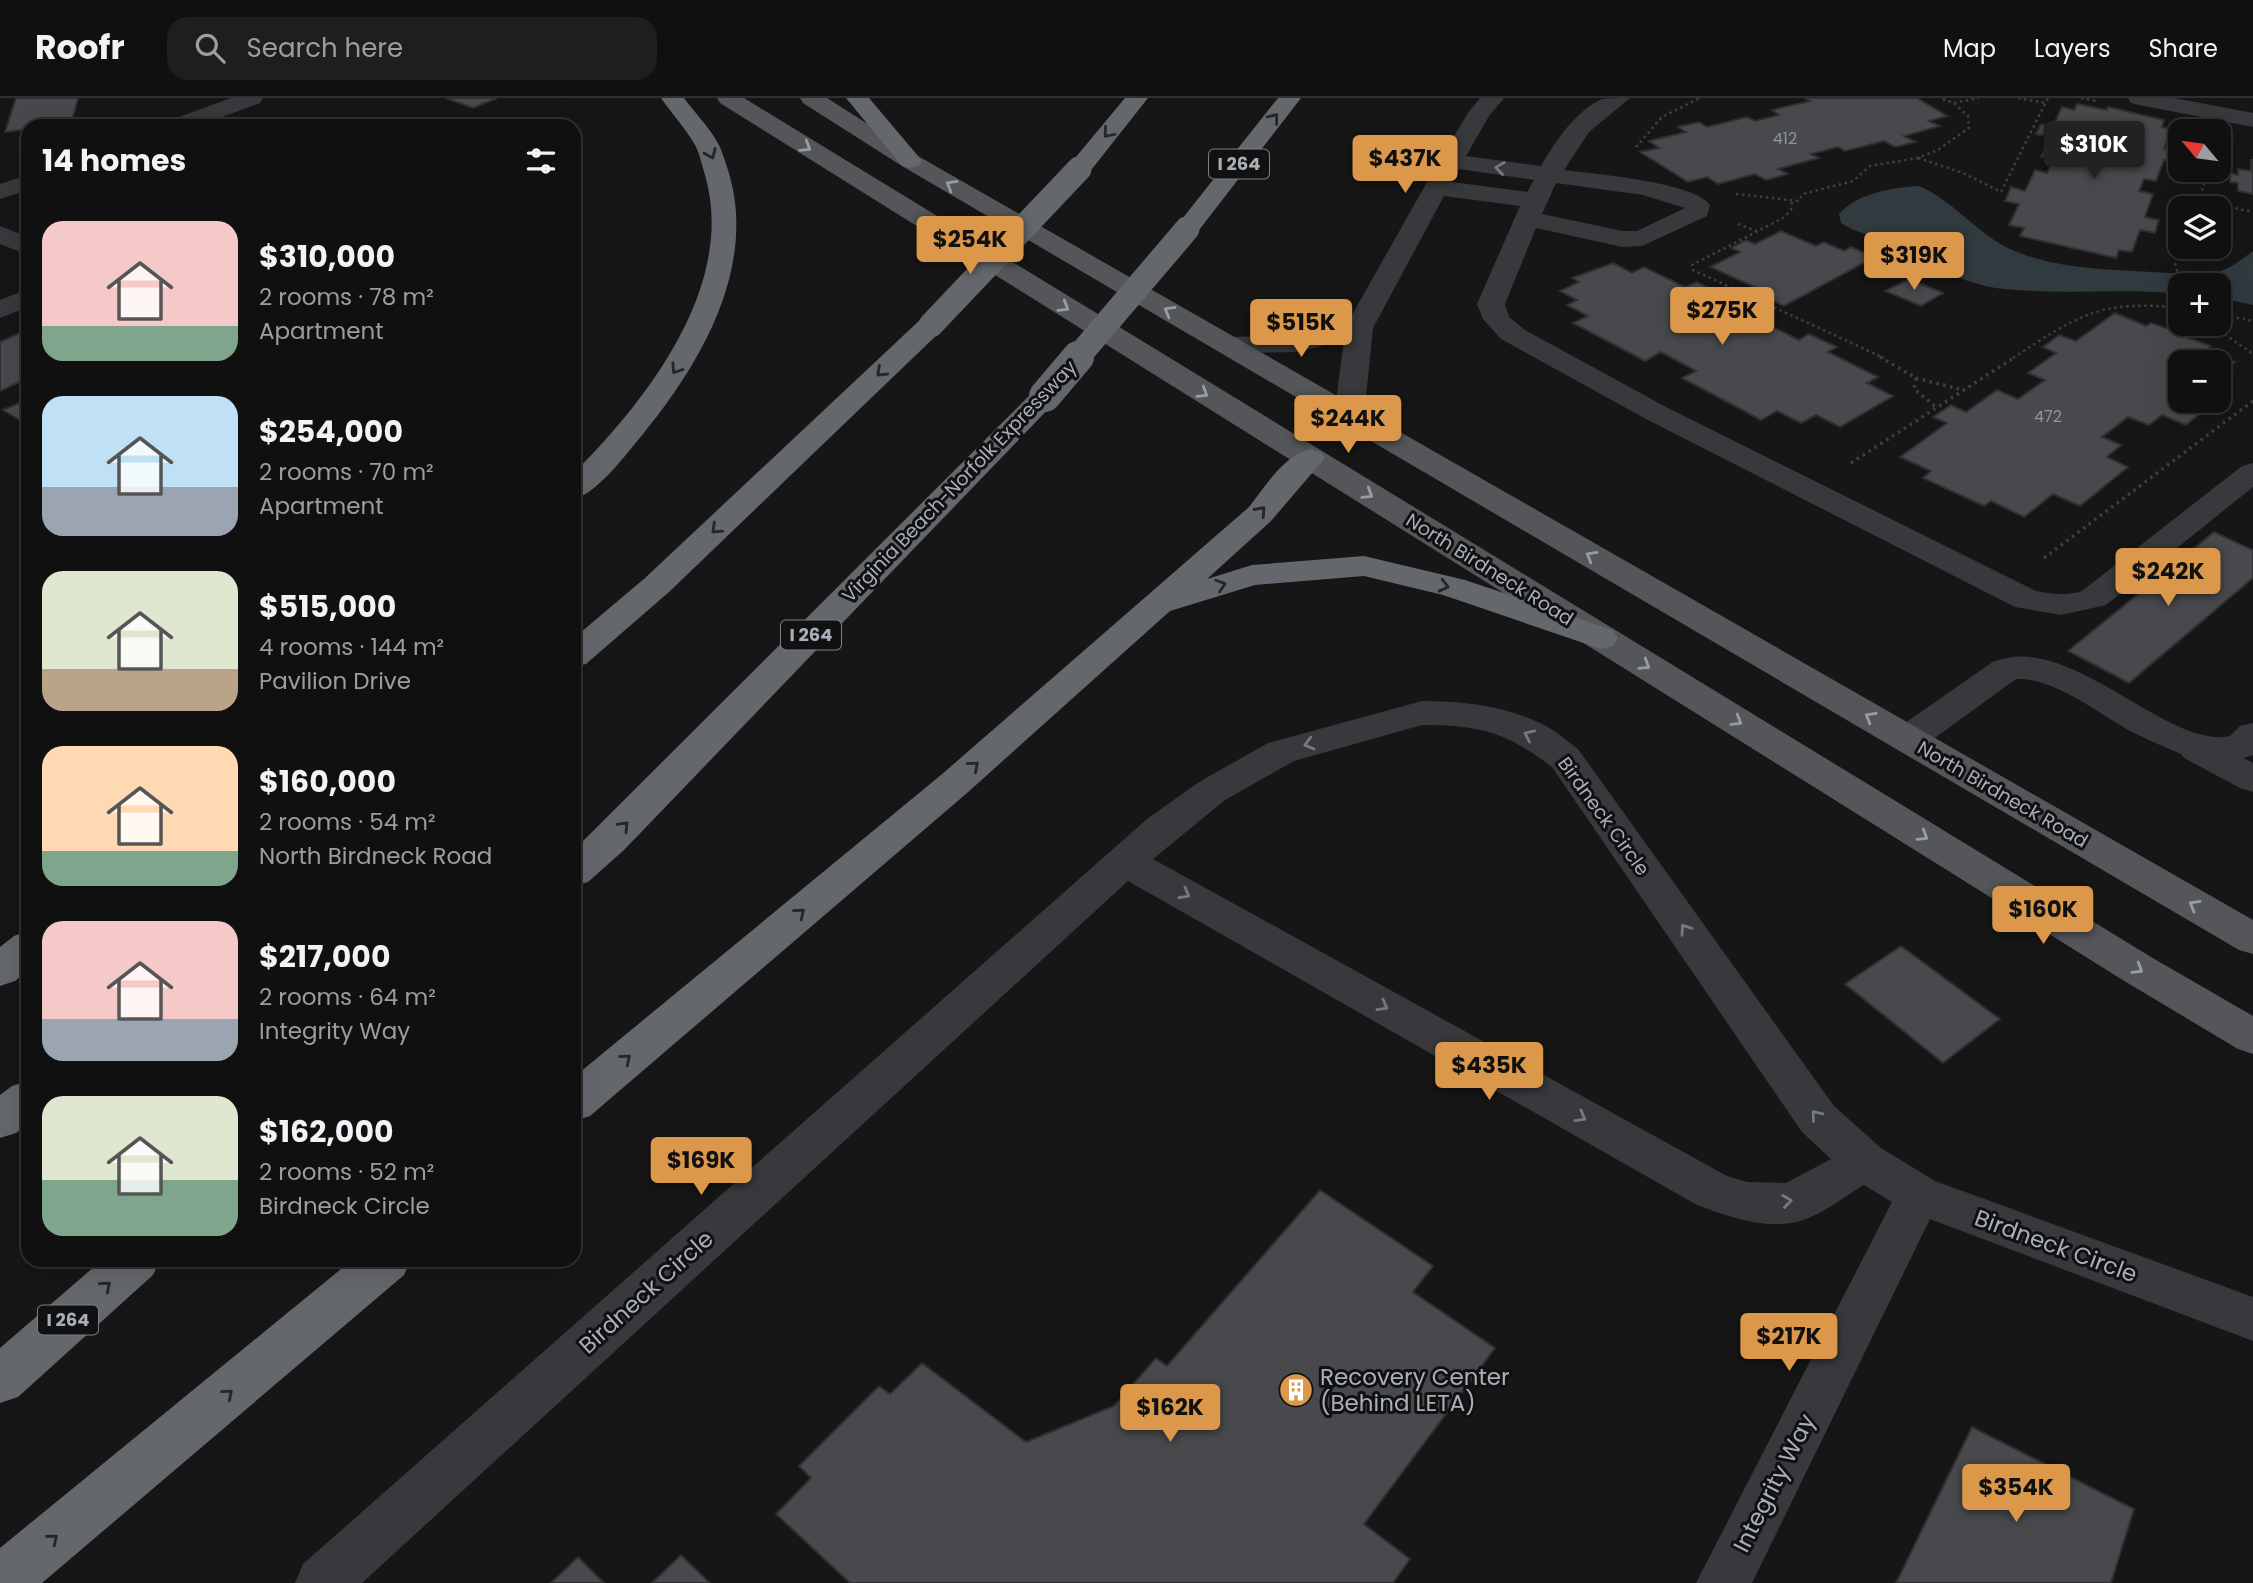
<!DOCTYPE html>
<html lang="en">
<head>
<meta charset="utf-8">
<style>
	:root { --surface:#101011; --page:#1e1e1f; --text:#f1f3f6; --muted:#9c9d9f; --line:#303031; --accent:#db984a }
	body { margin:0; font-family:Poppins,sans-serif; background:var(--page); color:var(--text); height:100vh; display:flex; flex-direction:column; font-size:26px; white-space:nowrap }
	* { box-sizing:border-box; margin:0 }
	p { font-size:23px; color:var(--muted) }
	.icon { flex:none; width:38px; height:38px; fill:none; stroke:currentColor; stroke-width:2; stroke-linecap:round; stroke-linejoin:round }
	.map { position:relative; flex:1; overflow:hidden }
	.drawer { position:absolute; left:21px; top:21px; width:560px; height:1148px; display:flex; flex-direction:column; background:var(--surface); border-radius:21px; box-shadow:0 7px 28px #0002,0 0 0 2px var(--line) }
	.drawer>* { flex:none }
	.needle { width:46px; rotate:299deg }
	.controls { position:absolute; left:2168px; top:21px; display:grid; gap:14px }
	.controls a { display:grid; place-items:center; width:63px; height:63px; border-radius:14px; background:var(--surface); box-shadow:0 7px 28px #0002,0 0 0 2px var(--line); font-size:35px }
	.price { position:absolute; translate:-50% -60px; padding:0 16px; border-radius:7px; background:var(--accent); color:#111; font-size:23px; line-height:46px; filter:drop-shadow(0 2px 4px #0008) }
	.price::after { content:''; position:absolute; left:50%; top:42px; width:21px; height:16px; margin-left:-10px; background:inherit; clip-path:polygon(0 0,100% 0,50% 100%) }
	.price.active { background:#222; color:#fff }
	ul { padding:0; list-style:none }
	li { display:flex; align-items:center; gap:21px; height:175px; padding:0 21px }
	li span { display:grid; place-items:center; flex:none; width:196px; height:140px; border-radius:21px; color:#555 }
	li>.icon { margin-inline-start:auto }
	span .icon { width:84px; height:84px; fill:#fffc; stroke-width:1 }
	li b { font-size:30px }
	h2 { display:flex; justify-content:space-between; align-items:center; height:84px; padding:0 21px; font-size:30px }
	header { display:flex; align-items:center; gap:42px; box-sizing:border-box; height:98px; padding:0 35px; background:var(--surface); border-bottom:2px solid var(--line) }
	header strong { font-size:33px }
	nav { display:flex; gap:38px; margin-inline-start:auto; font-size:24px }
	.search { width:490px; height:63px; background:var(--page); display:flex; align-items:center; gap:18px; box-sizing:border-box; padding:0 24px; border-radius:21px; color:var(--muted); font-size:26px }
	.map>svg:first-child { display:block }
	.water { fill:#313a3f }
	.building { fill:#48494c; stroke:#303033; stroke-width:2 }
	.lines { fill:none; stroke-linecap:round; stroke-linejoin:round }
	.path-far1 { stroke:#3d4043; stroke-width:2.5; stroke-dasharray:2.5 3.5; stroke-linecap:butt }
	.path { stroke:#3d4043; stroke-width:3.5; stroke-dasharray:2.5 4.5; stroke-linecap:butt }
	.minor { fill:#37393c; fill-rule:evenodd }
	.major { fill:#54565a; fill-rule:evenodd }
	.highway { fill:#64676c; fill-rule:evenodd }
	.highway-bridge-far1 { stroke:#64676c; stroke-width:25 }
	.highway-bridge { stroke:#64676c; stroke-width:32 }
	.oneway { stroke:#262628 }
	.oneway2 { stroke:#989da4 }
	.oneway3 { stroke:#767a7f }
	.labels { text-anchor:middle; stroke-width:6; stroke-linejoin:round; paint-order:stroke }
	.number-label { font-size:16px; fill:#91969c }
	.shield { fill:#111112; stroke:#7b8085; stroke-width:2 }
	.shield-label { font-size:18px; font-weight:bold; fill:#a9afb6 }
	.street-label { font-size:19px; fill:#a9afb6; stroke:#111112 }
	.near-street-label { font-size:23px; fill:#a9afb6; stroke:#111112 }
	.near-poi-label { font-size:23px; fill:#a9afb6; stroke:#111112; text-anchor:start }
</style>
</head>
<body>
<header>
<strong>Roofr</strong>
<div class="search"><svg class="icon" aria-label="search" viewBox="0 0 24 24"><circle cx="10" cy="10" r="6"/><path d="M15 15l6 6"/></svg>Search here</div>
<nav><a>Map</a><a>Layers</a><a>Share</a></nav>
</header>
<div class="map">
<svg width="2253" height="1485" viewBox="0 0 2253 1485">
	<rect width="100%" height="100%" fill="#161617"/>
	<path class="water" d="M1919 88C1954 103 1976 135 2010 151 2055 171 2105 171 2152 174 2173 175 2196 178 2216 174 2229 172 2242 161 2253 153V207L2219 200V187H2180V196C2122 190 2062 197 2004 191 1962 187 1926 163 1890 146 1872 137 1858 136 1841 125L1839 116C1856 96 1893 89 1919 88Z"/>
	<path class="building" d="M16 0H78L71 26 28 28V31L5 34Z
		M446 0H497L473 10Z
		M1805 0H1917L1947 18 1929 23 1940 28 1904 38 1916 44 1895 49 1884 43 1845 53 1838 49 1811 56 1819 60 1778 71 1788 76 1766 82 1755 76 1718 86 1707 79 1688 84 1640 54 1659 50 1649 43 1686 34 1678 29 1699 24 1707 29 1747 19 1755 23 1779 17 1772 12 1810 3Z
		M2077 6 2107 12 2108 9 2164 22 2162 29 2171 31 2164 51 2180 54 2178 65 2164 62 2156 83 2144 81 2139 93 2153 96 2145 119 2159 122 2155 135 2140 132 2132 154 2119 152 2116 160 2020 138 2024 130 2009 127 2019 106 2005 103 2011 89 2025 93 2035 72 2047 75 2054 61 2041 59 2050 39 2036 36 2041 26 2053 28 2062 9 2074 12Z
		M326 20 340 26 355 20 368 26 362 28H307Z
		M2251 62H2253V96L2238 93V85L2230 84V75L2238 77V71L2251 73Z
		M1781 133 1816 148 1824 144 1844 153 1851 149 1875 159 1784 208 1751 193 1757 190 1710 169 1740 154 1731 150 1746 142 1755 146Z
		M1613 165 1632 175 1644 169 1685 189 1697 184 1723 197 1714 200 1799 242 1809 236 1837 249 1828 254 1878 279 1867 285 1893 298 1840 329 1816 317 1801 325 1777 313 1761 322 1682 280 1696 273 1661 254 1645 263 1573 225 1588 218 1567 207 1577 202 1560 193 1579 184 1572 180Z
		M1909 181 1943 195 1921 208 1885 193Z
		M2115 215 2146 228 2151 225 2191 238 2188 240 2211 248 2206 253 2235 264 2219 277V264H2180V303H2215L2186 327 2162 317 2149 327 2128 319 2102 339 2121 347 2107 359 2128 369 2080 408 2053 396 2024 419 1991 403 1984 408 1923 380 1931 373 1900 359 1947 325 1933 319 1951 307 1966 314 1997 292 2018 301 2045 282 2028 275 2056 255 2043 249 2059 237 2076 243Z
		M28 231V280L0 293V244Z
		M28 301V327L3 312Z
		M2214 434 2253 452V480L2129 585 2068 553Z
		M1901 848 2000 921 1943 965 1845 886Z
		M1320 1092 1433 1168 1413 1194 1495 1250 1364 1426 1410 1461 1393 1485H850L776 1416 811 1380 799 1368 879 1288 890 1296 922 1265 1026 1344 1114 1308 1156 1260 1167 1268Z
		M1972 1329 2134 1411 2111 1485H1896Z
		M681 1457 710 1485H652Z
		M578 1459 604 1485H551Z"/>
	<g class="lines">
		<path class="path-far1" d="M2018 0 2046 5
			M2081 0 2097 3
			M1954 5 1979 0
			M1636 49 1662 19 1700 0
			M1918 60 1963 75 2001 94 2048 0
			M1736 96 1798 103 1803 96 1853 83 1870 68 1917 60 1938 52 1969 30 1968 18 1954 5 1940 0
			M2200 103 2253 114
			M1792 104 1791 112 1783 120 1692 167 1693 172 1884 260
			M2197 110 2208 72
			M1738 126 1756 133
			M2180 148 2175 165 2181 187
			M2219 216 2253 223
			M2210 226 2253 256
			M2013 260C2077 218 2100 201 2180 210"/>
		<path class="path" d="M1880 259 1916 280 1914 291 1937 310
			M1916 280 1963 292
			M1851 365 2015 259
			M2044 460 2253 303"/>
		<path class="minor" d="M231 0H263L260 5 198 28H164L168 23Z
			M1480 0H1504L1489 18 1466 58 1541 68C1555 44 1575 13 1602 1 1610 0 1622 0 1630 0L1589 34 1564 72C1593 76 1695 84 1710 107L1707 118 1642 148 1623 149 1536 130 1505 206 1509 219 1525 232 1666 309 2036 493C2052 496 2067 498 2082 493L2242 368 2253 365V389L2106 507 2061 517 2015 509 1646 321 1501 241 1483 221 1477 206 1520 108 1444 98 1373 230 1364 318 1359 324 1349 327 1339 324 1334 318 1344 242 1298 254 1228 255 1218 253 1214 247 1218 241 1228 239 1298 238 1348 224 1439 63 1468 15ZM1459 71 1534 82 1527 94 1452 84ZM1556 85 1643 97 1685 110 1637 133H1623L1542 116Z
			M2128 0H2174L2253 15V29L2139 7 2131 5Z
			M28 77V92L0 101V86Z
			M0 128 28 139V157L0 146Z
			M28 191V209L0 220V202Z
			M2012 559C2085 551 2173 651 2230 638L2240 628 2253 625V657L2243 660 2253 665V694L2240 690 2184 660 2181 656C2165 649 2148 642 2132 634 2099 616 2054 579 2016 581L1921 650 1908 653 1895 650 1890 641 1895 632 1994 563Z
			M1422 603C1464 603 1508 608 1546 628 1558 634 1568 644 1578 651L1834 1008 1881 1050 1935 1083 2253 1199V1243L1930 1121 1752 1485H1696L1892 1104 1864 1087C1843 1099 1817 1121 1792 1125 1759 1130 1727 1118 1697 1107L1128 783 362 1485H295L303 1466 1147 721 1199 684 1268 645ZM1422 627C1480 627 1506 634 1552 669L1802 1034 1831 1061 1786 1085 1747 1084 1727 1078 1153 761 1225 702 1294 663Z"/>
		<path class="major" d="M717 0H744L2151 859 2253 918V956L2238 951 2121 881 720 5Z
			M800 0H827L918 58 2253 822V856L2239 852 902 68 803 5Z"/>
		<path class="highway" d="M661 0H684C695 15 710 30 719 47 723 55 725 64 728 72 758 167 702 264 643 336 627 355 598 395 574 401V375C647 302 737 187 705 77 702 68 700 56 695 47 686 31 672 16 661 0Z
			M846 0H869L918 58 922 63 918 68 910 70 902 68Z
			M1125 0H1148L1088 76 1079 78 1070 76 1067 71 1070 66Z
			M1278 0H1301L1196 136 1187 139 1178 136 1174 131 1178 126Z
			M931 219 941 221 945 227 941 233 669 494 586 566 574 569V540L645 480 921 221Z
			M1045 289 1055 292 1060 298 1055 304 624 752 588 784 574 788V752L1035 292Z
			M1310 351 1321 354 1325 360 1271 423 1207 481 1252 467 1364 458 1465 482 1613 532 1618 540 1613 548 1601 551 1443 497 1364 478 1255 487 1170 513 967 695 590 1018 574 1023V979L941 677 1249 409C1265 389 1284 357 1310 351Z
			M28 833V872L15 883 0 888V849L14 838Z
			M28 983V1026L16 1035 0 1040V997L12 988Z
			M102 1162H160L153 1177 18 1299 0 1305V1250Z
			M352 1162H411L404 1177 42 1485H0V1450Z"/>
		<path class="highway-bridge-far1" d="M931 227 1079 71
			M1077 260 1187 131"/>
		<path class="highway-bridge" d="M1045 298 1078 259"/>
	</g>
	<defs><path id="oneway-chevron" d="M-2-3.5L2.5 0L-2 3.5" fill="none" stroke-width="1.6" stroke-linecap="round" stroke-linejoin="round" transform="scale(1.75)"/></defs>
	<g class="oneway">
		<use href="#oneway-chevron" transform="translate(1274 20) rotate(-52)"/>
		<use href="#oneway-chevron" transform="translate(1108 35) rotate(130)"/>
		<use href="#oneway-chevron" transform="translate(711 56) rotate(66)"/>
		<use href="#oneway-chevron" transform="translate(676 271) rotate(124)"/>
		<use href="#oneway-chevron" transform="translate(881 274) rotate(137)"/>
		<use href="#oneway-chevron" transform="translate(1261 413) rotate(-48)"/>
		<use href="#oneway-chevron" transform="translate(716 431) rotate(137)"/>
		<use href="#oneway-chevron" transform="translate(1221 487) rotate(-18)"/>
		<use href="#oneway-chevron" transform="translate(1444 488) rotate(14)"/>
		<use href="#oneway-chevron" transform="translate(974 668) rotate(-41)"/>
		<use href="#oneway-chevron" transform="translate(624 728) rotate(-46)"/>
		<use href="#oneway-chevron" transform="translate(800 815) rotate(-40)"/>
		<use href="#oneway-chevron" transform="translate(626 961) rotate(-40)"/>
		<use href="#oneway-chevron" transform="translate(106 1188) rotate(-41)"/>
		<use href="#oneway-chevron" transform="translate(228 1296) rotate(-40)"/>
		<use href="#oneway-chevron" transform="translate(53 1441) rotate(-39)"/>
	</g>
	<g class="oneway2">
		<use href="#oneway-chevron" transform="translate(806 49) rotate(32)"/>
		<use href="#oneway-chevron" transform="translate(951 87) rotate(-150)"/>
		<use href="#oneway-chevron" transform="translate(1064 209) rotate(32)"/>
		<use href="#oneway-chevron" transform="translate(1169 213) rotate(-150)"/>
		<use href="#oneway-chevron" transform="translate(1203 295) rotate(32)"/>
		<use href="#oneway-chevron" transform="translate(1368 396) rotate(32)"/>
		<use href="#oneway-chevron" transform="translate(1591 458) rotate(-150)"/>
		<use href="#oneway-chevron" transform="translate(1645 567) rotate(32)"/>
		<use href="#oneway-chevron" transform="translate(1870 619) rotate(-150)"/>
		<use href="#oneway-chevron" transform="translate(1737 623) rotate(32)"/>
		<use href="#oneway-chevron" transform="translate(1923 738) rotate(32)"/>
		<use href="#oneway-chevron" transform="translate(2194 807) rotate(-150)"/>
		<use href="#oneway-chevron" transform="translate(2138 871) rotate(31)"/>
	</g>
	<g class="oneway3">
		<use href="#oneway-chevron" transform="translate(1500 70) rotate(-172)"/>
		<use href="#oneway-chevron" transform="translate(1529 637) rotate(-155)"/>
		<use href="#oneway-chevron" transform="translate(1309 646) rotate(165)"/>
		<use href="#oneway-chevron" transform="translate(1185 796) rotate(29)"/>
		<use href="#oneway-chevron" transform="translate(1685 831) rotate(-125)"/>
		<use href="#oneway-chevron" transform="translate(1383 908) rotate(29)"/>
		<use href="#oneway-chevron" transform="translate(1816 1017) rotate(-129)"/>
		<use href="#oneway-chevron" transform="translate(1581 1019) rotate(29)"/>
		<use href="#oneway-chevron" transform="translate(1787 1103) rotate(-8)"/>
	</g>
	<defs>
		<g id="building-disc" transform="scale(1.75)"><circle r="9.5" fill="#db984a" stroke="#111112"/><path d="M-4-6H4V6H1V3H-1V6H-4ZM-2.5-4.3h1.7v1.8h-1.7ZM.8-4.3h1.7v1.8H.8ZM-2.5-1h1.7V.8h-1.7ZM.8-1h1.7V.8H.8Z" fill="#fff"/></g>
	</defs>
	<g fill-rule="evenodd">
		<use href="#building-disc" x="1296" y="1292"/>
	</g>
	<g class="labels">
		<g class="number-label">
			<text x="1785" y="46">412</text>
			<text x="2048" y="324">472</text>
		</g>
		<g class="shield">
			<rect x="1209" y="51.5" width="60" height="29" rx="5"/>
			<rect x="781" y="522.5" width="60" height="29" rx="5"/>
			<rect x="38" y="1207.5" width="60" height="29" rx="5"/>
		</g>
		<g class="shield-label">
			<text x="1239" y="72">I 264</text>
			<text x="811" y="543">I 264</text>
			<text x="68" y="1228">I 264</text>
		</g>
		<g class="street-label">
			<text transform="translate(959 383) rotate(-46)" y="7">Virginia Beach-Norfolk Expressway</text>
			<text transform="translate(1490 471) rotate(32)" y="7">North Birdneck Road</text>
			<text transform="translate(2003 696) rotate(30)" y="7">North Birdneck Road</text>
			<text transform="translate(1604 718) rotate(54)" y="7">Birdneck Circle</text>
		</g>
		<g class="near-street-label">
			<text transform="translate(2056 1148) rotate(20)" y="8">Birdneck Circle</text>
			<text transform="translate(646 1194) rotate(-42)" y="8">Birdneck Circle</text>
			<text transform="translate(1774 1385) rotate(-63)" y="8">Integrity Way</text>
		</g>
		<g class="near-poi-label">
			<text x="1320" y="1287">Recovery Center<tspan x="1320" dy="26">(Behind LETA)</tspan></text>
		</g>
	</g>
</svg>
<div class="controls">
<a><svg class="needle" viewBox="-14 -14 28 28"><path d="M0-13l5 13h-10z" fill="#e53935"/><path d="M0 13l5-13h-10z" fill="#9c9d9f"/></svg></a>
<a><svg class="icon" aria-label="layers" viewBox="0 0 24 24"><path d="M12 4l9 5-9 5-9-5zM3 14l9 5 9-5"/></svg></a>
<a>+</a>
<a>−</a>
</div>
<b class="price active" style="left:2094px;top:83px">$310K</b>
<b class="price" style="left:1405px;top:97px">$437K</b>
<b class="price" style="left:970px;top:178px">$254K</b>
<b class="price" style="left:1914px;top:194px">$319K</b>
<b class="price" style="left:1722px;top:249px">$275K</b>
<b class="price" style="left:1301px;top:261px">$515K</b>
<b class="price" style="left:1348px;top:357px">$244K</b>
<b class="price" style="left:2168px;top:510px">$242K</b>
<b class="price" style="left:2043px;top:848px">$160K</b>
<b class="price" style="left:1489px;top:1004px">$435K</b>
<b class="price" style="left:701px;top:1099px">$169K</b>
<b class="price" style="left:1789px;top:1275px">$217K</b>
<b class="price" style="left:1170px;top:1346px">$162K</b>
<b class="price" style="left:2016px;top:1426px">$354K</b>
<section class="drawer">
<h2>14 homes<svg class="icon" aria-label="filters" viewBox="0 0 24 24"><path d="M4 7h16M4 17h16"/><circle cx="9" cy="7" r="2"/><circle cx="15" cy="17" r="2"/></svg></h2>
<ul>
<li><span style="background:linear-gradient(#f6c9c9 75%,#7fa58c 0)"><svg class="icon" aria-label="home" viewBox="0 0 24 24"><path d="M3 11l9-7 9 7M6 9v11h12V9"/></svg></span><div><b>$310,000</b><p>2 rooms · 78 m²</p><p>Apartment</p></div></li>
<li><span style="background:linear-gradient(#bfe0f5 65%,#9aa5b1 0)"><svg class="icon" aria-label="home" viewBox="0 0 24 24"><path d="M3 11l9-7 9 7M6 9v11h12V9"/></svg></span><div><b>$254,000</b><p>2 rooms · 70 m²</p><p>Apartment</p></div></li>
<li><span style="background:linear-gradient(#dfe7d0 70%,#b9a48a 0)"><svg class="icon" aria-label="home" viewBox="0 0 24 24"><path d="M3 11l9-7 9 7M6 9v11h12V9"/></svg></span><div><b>$515,000</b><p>4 rooms · 144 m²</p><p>Pavilion Drive</p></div></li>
<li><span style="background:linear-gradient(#ffd9b3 75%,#7fa58c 0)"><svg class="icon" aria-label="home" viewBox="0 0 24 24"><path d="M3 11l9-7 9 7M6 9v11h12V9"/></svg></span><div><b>$160,000</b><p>2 rooms · 54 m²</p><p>North Birdneck Road</p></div></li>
<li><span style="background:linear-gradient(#f6c9c9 70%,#9aa5b1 0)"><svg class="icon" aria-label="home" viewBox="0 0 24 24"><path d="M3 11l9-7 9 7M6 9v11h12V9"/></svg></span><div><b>$217,000</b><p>2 rooms · 64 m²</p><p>Integrity Way</p></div></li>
<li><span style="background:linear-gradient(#dfe7d0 60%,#7fa58c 0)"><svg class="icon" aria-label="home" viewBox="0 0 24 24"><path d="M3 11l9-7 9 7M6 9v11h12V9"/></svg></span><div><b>$162,000</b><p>2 rooms · 52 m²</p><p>Birdneck Circle</p></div></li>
</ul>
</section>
</div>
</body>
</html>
